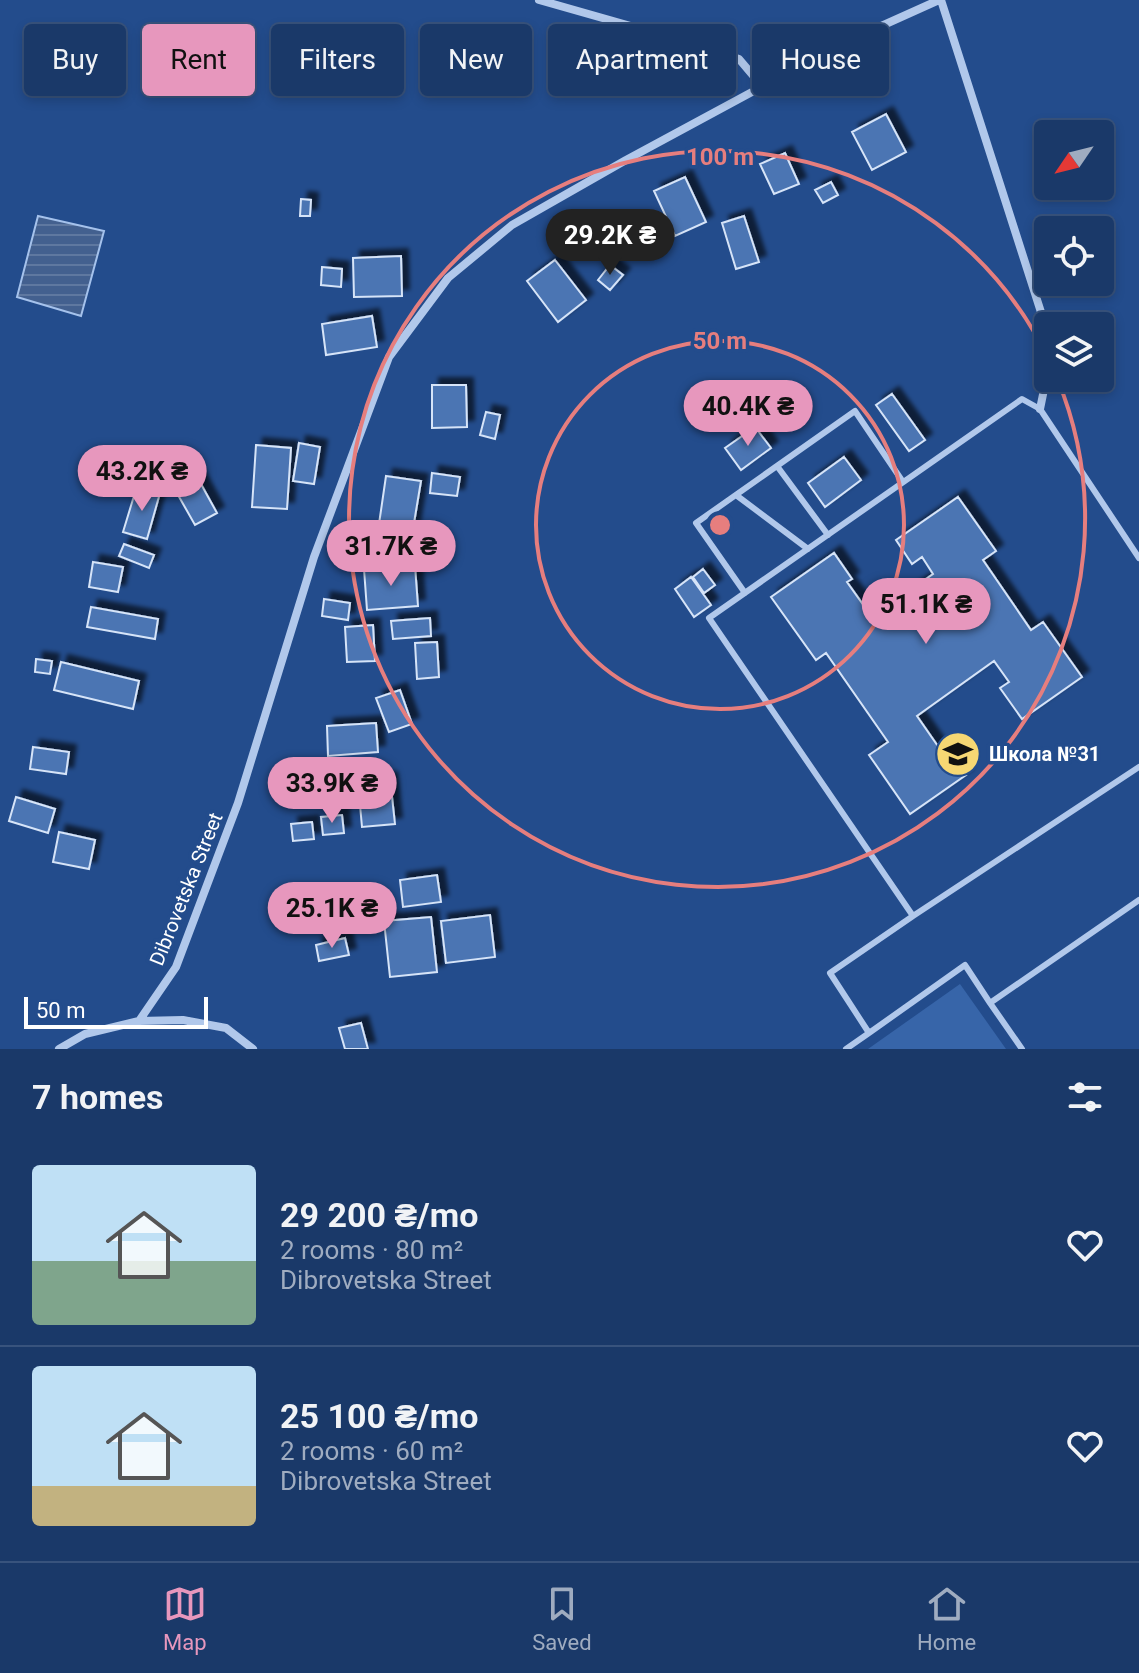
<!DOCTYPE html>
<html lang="en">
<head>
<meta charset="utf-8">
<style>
	:root { --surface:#1a3969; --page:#23406f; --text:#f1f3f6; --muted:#9facc0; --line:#38537d; --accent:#e797bd }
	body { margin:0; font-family:Roboto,sans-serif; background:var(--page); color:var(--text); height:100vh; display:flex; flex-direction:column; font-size:30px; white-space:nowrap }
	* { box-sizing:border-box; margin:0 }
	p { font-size:26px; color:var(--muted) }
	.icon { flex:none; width:44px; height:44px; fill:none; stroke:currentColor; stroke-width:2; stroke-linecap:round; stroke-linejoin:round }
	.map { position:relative; height:1049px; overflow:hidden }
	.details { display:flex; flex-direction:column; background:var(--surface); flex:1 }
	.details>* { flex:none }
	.hud { position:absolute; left:24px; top:24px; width:1092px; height:72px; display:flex; gap:16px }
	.needle { width:52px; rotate:235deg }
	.controls { position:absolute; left:1034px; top:120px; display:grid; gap:16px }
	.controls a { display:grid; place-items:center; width:80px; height:80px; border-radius:8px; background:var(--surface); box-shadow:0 4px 12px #0003,0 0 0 2px var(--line); font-size:40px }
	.scale { position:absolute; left:24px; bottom:20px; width:184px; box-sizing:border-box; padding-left:8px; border:4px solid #fff; border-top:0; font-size:22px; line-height:28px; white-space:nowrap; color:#fff; -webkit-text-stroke:6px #234c8c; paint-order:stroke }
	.price { position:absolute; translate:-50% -68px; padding:0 18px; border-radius:28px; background:var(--accent); color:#111; font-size:26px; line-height:52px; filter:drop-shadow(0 2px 4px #0008) }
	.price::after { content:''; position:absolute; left:50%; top:48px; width:24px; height:18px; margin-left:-12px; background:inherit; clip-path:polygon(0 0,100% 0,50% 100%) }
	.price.selected { background:#222; color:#fff }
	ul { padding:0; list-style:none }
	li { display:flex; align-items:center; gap:24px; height:200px; padding:0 32px }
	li+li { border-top:2px solid var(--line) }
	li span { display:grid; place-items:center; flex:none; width:224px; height:160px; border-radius:8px; color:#555 }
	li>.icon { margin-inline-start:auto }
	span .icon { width:96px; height:96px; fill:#fffc; stroke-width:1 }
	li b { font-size:34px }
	h2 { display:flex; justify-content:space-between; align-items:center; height:96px; padding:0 32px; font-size:34px }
	.pill { padding:0 28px; border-radius:8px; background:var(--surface); box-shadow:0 4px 12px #0003,0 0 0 2px var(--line); font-size:28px; line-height:72px }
	.pill.selected { background:var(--accent); color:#111 }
	.menu { display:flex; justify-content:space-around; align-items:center; height:112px; border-top:2px solid var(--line); background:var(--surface); font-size:22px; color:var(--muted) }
	.menu a { display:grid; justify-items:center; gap:4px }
	.menu .selected { color:var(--accent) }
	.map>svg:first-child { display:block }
	.pitch { fill:#3765a9 }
	.water { fill:url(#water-rules); stroke:#a5c2ec; stroke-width:2 }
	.building { fill:#4b75b3; stroke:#d6e4f8; stroke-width:2; filter:url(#shadow) }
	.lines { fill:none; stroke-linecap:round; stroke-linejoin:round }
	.lane { stroke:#b1c8eb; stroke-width:6 }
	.street { stroke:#b1c8eb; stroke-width:8 }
	.ring { fill:none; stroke:#e67e7e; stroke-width:4 }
	.labels { text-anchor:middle; stroke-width:7; stroke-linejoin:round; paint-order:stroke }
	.poi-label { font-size:20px; font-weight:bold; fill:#fff; stroke:#234c8c; text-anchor:start }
	.street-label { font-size:20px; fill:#fff; stroke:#234c8c }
	.centre { fill:#e67e7e; stroke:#234c8c; stroke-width:4 }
	.ring-label { font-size:24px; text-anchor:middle; font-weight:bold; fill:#e67e7e; stroke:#234c8c; stroke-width:7; stroke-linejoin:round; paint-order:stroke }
</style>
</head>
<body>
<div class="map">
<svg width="1139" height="1049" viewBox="0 0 1139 1049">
	<defs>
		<pattern id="water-rules" width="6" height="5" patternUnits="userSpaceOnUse" patternTransform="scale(2)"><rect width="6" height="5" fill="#43608f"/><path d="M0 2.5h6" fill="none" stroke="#5f78a0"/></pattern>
		<filter id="shadow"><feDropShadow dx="7" dy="-7" stdDeviation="2" flood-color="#0009"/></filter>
	</defs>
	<rect width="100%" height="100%" fill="#234c8c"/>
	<path class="pitch" d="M960 984 1006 1049H868Z"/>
	<path class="water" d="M38 216 104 231 81 316 17 297Z"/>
	<path class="building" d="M886 114 906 152 872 170 852 132Z
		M785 153 799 184 774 194 760 164Z
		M685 177 706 222 675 236 654 191Z
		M831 182 838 195 823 203 815 190Z
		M301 199 311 200 310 216H300Z
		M744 216 759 262 736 269 722 223Z
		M401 256 402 296 354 297 353 258Z
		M555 260 586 300 558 322 527 281Z
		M610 265 623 275 610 290 598 280Z
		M322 267 342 269 341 287 321 285Z
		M372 316 377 347 326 355 322 324Z
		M432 385H466L467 427 432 428Z
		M892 394 925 440 909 451 876 405Z
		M486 412 500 415 495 439 480 435Z
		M755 427 771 448 741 470 725 448Z
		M299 443 320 447 314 484 293 481Z
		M256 445 291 448 287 509 252 507Z
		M844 457 861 480 825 507 808 483Z
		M191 466 217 513 195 525 169 479Z
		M432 473 460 477 457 496 430 493Z
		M386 476 421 481 413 529 379 524Z
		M137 486 160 493 147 539 123 532Z
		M958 497 996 551 983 560 1031 630 1043 622 1082 677 1022 719 1000 688 1009 682 994 661 917 716 942 752 948 749 966 775 910 814 869 755 888 742 826 653 816 660 771 597 834 553 852 579 847 582 872 617 933 574 922 557 912 564 896 540Z
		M434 541 435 559 392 562 391 544Z
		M124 544 154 555 149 568 119 556Z
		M93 562 123 567 118 592 89 587Z
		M415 566 418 606 367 610 364 569Z
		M703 569 715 585 704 593 693 577Z
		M691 577 711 605 694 617 675 589Z
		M324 599 350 603 348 620 322 616Z
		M91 607 158 619 155 639 87 627Z
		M430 618 431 636 393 639 391 621Z
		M373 625 375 661 347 662 345 627Z
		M437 642 439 677 417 679 415 643Z
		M36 659 52 661 50 674 35 672Z
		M61 662 139 681 133 709 54 690Z
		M400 690 412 724 389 732 376 698Z
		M376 723 378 752 328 756 327 726Z
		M33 747 69 752 66 774 30 769Z
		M390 779 395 824 362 827 358 783Z
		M16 797 55 809 48 833 9 821Z
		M342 815 344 833 323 835 321 817Z
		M312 822 314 839 293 841 291 824Z
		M59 832 95 840 89 869 53 862Z
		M437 875 441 902 403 907 400 880Z
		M360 900 365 916 339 924 334 908Z
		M490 915 495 957 446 963 441 921Z
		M431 917 437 972 390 977 384 921Z
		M345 938 349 955 319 961 316 945Z
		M361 1023 368 1049H345L339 1028Z"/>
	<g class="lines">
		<path class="lane" d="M777 466 828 535
			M736 495 808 549
			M745 593 696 523 855 411 903 482
			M913 916 1139 767
			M869 1033 965 965 990 1003
			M846 1049 869 1033 830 973 913 916 709 618 1022 399 1040 409 1139 558
			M1022 1049 990 1003 1139 900"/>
		<path class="street" d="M539 0 701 46 739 59 761 85
			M941 0 1048 334
			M1040 409 1048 370
			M139 1021 183 1020 226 1028 253 1049
			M59 1049 85 1034 139 1021 176 967 238 803 314 557 389 357 448 278 512 225 626 160 839 45 939 0"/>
	</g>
	<g class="ring">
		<circle cx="720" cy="525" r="184"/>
		<path d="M1057 378A368 368 0 1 1 1048 358"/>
	</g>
	<defs>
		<g id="school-disc" transform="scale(2.3)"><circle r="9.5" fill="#f6d773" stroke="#234c8c"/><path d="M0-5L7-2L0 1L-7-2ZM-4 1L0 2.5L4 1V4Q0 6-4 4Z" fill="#111"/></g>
	</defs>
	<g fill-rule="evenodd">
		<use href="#school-disc" x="958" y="754"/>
	</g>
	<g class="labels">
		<g class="poi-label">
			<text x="989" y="761">Школа №31</text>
		</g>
		<g class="street-label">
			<text transform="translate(186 889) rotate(-68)" y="7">Dibrovetska Street</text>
		</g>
	</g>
	<circle cx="720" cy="525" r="12" class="centre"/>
	<g class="ring-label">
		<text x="720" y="165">100 m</text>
		<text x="720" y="349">50 m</text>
	</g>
</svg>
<div class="controls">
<a><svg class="needle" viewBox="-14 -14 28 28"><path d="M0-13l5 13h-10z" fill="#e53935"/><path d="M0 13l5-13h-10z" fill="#9facc0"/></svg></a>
<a><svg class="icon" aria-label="locate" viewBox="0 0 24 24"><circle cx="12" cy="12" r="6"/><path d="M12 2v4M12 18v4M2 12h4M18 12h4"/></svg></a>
<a><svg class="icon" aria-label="layers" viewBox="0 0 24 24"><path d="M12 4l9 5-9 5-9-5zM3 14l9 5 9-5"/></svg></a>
</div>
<div class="scale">50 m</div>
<b class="price selected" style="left:610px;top:277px">29.2K ₴</b>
<b class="price" style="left:748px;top:448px">40.4K ₴</b>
<b class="price" style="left:142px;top:513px">43.2K ₴</b>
<b class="price" style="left:391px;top:588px">31.7K ₴</b>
<b class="price" style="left:926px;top:646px">51.1K ₴</b>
<b class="price" style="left:332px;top:825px">33.9K ₴</b>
<b class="price" style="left:332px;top:950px">25.1K ₴</b>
<div class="hud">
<a class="pill">Buy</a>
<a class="pill selected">Rent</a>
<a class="pill">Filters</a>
<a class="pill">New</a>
<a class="pill">Apartment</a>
<a class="pill">House</a>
</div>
</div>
<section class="details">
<h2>7 homes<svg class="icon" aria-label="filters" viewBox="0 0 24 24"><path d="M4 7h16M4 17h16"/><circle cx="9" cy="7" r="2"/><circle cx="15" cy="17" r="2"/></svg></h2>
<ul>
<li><span style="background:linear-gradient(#bfe0f5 60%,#7fa58c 0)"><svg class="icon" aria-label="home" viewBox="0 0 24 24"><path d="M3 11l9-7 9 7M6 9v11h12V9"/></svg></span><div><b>29 200 ₴/mo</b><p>2 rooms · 80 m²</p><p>Dibrovetska Street</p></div><svg class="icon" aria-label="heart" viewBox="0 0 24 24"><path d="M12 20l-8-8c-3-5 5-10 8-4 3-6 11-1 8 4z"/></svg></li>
<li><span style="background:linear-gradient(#bfe0f5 75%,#c2b280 0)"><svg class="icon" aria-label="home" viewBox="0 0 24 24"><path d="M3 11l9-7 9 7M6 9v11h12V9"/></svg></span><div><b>25 100 ₴/mo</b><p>2 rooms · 60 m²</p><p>Dibrovetska Street</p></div><svg class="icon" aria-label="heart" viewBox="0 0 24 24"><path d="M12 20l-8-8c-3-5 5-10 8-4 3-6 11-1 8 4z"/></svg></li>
</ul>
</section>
<nav class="menu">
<a class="selected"><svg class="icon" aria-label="map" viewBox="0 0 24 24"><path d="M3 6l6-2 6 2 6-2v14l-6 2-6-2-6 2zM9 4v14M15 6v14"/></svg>Map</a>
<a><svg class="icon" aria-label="saved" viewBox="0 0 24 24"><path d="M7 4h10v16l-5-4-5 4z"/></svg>Saved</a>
<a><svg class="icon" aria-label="home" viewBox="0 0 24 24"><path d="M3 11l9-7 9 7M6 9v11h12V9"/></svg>Home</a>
</nav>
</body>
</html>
